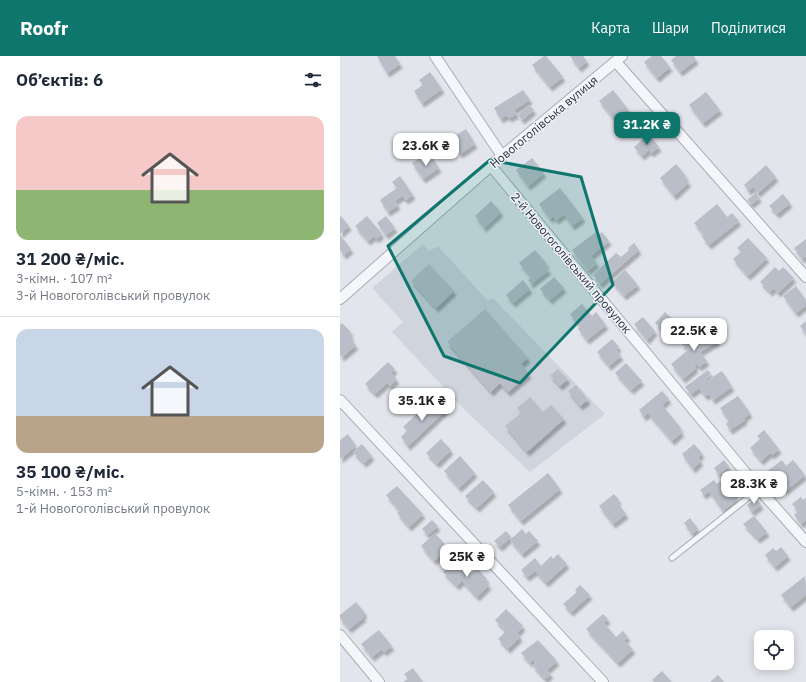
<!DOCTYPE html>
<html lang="uk">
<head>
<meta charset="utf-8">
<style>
	:root { --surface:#fff; --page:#f2f2f3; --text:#1f2937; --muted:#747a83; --line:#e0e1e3; --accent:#0f766e }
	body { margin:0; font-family:"IBM Plex Sans",sans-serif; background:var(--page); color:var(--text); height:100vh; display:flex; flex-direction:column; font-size:15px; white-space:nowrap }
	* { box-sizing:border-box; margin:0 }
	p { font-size:13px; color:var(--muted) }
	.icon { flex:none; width:22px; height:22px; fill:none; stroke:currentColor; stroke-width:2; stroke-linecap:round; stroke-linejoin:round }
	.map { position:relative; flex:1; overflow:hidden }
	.sheet { display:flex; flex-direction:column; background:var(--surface); width:340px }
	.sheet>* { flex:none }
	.controls { position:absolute; left:414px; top:574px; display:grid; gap:8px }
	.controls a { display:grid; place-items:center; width:40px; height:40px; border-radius:8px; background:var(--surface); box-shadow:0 2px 10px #0003; font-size:20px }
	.price { position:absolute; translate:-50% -34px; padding:0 9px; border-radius:8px; background:#fff; color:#222; font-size:13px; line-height:26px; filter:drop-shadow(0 1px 2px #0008) }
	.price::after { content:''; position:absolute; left:50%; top:24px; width:12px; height:9px; margin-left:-6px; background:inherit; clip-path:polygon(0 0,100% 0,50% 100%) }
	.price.current { background:var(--accent); color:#fff }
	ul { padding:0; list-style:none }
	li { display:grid; align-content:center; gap:8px; height:212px; padding:0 16px }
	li+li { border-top:1px solid var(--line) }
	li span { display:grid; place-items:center; height:124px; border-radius:12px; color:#555 }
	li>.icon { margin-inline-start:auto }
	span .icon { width:72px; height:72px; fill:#fffc; stroke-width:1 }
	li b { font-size:17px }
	h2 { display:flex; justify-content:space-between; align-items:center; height:48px; padding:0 16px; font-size:17px }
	header { display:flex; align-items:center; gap:24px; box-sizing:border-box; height:56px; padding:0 20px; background:var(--accent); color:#fff }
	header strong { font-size:19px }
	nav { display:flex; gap:22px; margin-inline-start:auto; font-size:14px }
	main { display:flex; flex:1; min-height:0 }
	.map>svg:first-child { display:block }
	.built { fill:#d0d4dd }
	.building { fill:#b9bec8; filter:url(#shadow) }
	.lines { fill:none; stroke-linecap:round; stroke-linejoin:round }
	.service-casing { stroke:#a7acb5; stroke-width:7 }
	.minor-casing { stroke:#a7acb5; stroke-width:12 }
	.service { stroke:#f5f6f9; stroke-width:5 }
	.minor { stroke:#f5f6f9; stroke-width:10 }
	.marked { fill:#0f766e; fill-opacity:0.2; stroke:#0f766e; stroke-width:3; stroke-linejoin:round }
	.labels { text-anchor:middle; stroke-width:3; stroke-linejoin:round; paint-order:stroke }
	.street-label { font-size:12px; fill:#293343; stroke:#f2f4f8 }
</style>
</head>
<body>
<header>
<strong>Roofr</strong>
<nav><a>Карта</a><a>Шари</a><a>Поділитися</a></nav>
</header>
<main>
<section class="sheet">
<h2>Об’єктів: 6<svg class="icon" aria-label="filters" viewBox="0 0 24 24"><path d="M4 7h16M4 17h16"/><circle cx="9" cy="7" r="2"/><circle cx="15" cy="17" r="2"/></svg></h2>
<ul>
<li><span style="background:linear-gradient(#f6c9c9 60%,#8fb573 0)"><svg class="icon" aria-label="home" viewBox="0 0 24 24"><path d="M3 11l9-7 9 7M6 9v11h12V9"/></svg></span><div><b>31 200 ₴/міс.</b><p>3-кімн. · 107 m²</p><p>3-й Новогоголівський провулок</p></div></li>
<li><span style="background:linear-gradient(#c9d6e8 70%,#b9a48a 0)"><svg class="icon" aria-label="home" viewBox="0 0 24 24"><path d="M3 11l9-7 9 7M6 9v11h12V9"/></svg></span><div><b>35 100 ₴/міс.</b><p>5-кімн. · 153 m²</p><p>1-й Новогоголівський провулок</p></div></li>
</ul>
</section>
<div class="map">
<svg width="466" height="626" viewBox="0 0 466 626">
	<defs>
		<filter id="shadow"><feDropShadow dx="2.5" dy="4.5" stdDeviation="1" flood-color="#0004"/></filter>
	</defs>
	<rect width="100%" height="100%" fill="#e2e5eb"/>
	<path class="built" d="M83 188 89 195 98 190 148 245 153 242 265 358 190 416 124 353 52 276 63 266 32 232Z"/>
	<path class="building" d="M37 0H55L60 8 47 17Z
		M204 0H206L223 21 210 31 192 9Z
		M230 0H243L247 5 239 12Z
		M312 0H321L330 11 317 22 304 6Z
		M336 0H354L356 4 340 16 331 4Z
		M90 16 102 33 82 47 74 35 83 29 79 24Z
		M183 34 190 44 174 54 177 58 169 62 167 59 161 63 154 52Z
		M273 34 288 53 275 64 259 45Z
		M366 36 380 54 363 67 349 49Z
		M189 49 194 54 182 64 178 59Z
		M126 73 135 88 120 98 110 83Z
		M309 78 319 91 311 97 309 94 302 100 294 91Z
		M91 100 99 112 83 123 72 107 80 102 82 106Z
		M192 102 204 117 188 130 176 114Z
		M336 108 346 120 344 121 349 126 334 140 320 122Z
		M426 109 436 121 418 137 413 131 409 135 404 129Z
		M60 120 73 139 66 144 62 140 55 145 58 149 48 156 40 144 57 132 52 126Z
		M220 132 243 162 232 170 224 158 216 164 213 160 210 163 199 148Z
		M416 137 419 142 411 148 407 144Z
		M443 138 450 147 437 158 429 150Z
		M151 145 161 156 144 172 135 160Z
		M377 148 387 161 392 157 399 165 369 189 362 181 364 179 354 167Z
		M1 160 9 170 0 178V161Z
		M27 160 42 178 36 183 34 180 28 185 15 170Z
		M46 160 55 172 46 179 37 167Z
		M256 176 258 179 262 176 269 185 251 200 257 207 248 215 232 194Z
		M0 179 11 193 4 199 0 194Z
		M408 182 427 202 408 220 393 203 401 196 397 192Z
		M466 183V200L462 203 454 192Z
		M294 187 299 194 260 228 253 219 276 197 281 201 289 194 288 192Z
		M195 194 207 208 205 210 209 214 191 228 188 224 191 221 179 207Z
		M89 208 114 235 96 252 71 225Z
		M435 211 439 215 443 211 454 222 438 237 434 232 430 236 420 226Z
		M285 214 298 229 284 240 272 226Z
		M214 221 224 232 210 244 200 233Z
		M183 224 190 233 173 247 166 239Z
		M456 230 466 244V249L456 257 443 240Z
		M242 248 252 260 256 256 266 269 247 284 238 273 240 271 230 258Z
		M145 253 188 302 181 308 189 318 168 336 160 327 151 336 107 286Z
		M325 256 347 276 341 282 331 273 327 278 315 267Z
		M303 261 315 275 307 284 294 268Z
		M466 265V278L460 270Z
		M2 267 11 276 9 278 12 281 10 283 16 289 2 301 0 299V269Z
		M369 272 378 285 360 296 367 305 359 311 357 308 354 310 356 312 343 323 331 308 348 294 341 287 356 274 359 278Z
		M272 283 279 291 276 294 281 300 269 310 257 296Z
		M48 306 55 313 51 317 57 323 50 330 47 327 35 338 25 328Z
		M286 307 302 325 291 334 275 317Z
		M218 313 222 318 215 324 210 320Z
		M368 314 371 318 365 323 366 325 382 315 392 331 373 344 369 338 365 340 359 332 351 338 345 331Z
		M223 318 228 323 220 330 215 325Z
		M236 329 248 344 240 350 228 335Z
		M322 335 329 343 322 349 341 372 339 373 342 376 332 385 308 357 304 361 299 354Z
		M398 340 410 357 404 362 405 364 390 374 386 368 389 365 380 352Z
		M190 341 203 356 211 349 224 363 187 396 165 370 181 357 177 352Z
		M98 344 107 353 68 390 61 381 67 375 63 371 84 351 87 354Z
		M424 374 439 393 432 399 430 397 421 405 410 392 420 383 417 380Z
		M8 378 16 390 0 403V384Z
		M101 383 111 394 97 408 86 397Z
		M22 388 32 400 24 407 13 396Z
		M354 388 362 397 358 402 361 405 353 413 342 398Z
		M120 400 135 417 119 432 104 415Z
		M384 404 389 410 379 419 374 412Z
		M442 404 446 410 453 404 465 419 445 435 434 421 430 424 425 417Z
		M208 417 220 433 181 465 168 449Z
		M383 423 398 443 383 455 369 435 364 439 360 434 374 424 377 428Z
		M143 424 154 436 137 452 125 440Z
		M57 430 83 458 69 471 57 457 60 455 46 439Z
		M274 438 279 444 277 446 286 458 273 468 259 450Z
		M461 441 463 444 466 442V464L461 468 454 459 458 455 452 448Z
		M416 442 421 449 412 456 407 449Z
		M414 460 427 476 418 483 403 468Z
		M350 462 358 473 352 478 344 467Z
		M92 464 98 470 88 479 82 473Z
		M182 473 186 478 189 475 198 485 182 498 170 484Z
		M166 475 171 481 160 491 154 485Z
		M95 477 108 492 94 505 81 490Z
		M441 491 448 500 435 511 425 499 433 492 436 495Z
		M218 498 227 508 206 527 195 515 187 521 181 514 195 502 201 510 211 500 213 503Z
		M123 503 127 506 124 509 131 517 137 512 147 523 145 525 149 529 137 541 122 525 117 530 103 516 111 508 114 511Z
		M465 520 466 539 451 551 441 539Z
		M240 529 250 539 231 556 223 548 237 536 235 534Z
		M16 546 25 557 22 559 24 561 9 573 0 562V559Z
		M166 553 183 570 177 577 180 581 168 593 158 583 166 575 155 564Z
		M263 558 268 563 264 567 276 581 283 575 288 581 284 584 293 593 278 607 246 573Z
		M39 574 52 590 44 596 42 593 32 601 21 588Z
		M198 584 217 605 207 614 211 618 205 623 192 609 196 607 193 604 190 607 181 597Z
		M73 612 83 626H63L68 623 64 618Z
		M322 615 332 626H314L312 624Z
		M378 619 384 626H370Z"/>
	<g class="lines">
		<g class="service-casing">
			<path id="service" d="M332 502 419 433"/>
		</g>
		<g class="minor-casing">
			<path id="minor" d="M95 0 162 100
				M276 6 466 221
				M151 110 419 433 466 486
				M0 243 162 100 282 0
				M0 344 263 626
				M0 579 39 626"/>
		</g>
		<use href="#service" class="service"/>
		<use href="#minor" class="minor"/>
	</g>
	<path class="marked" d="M150 104 241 121 273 229 180 327 104 300 48 190Z"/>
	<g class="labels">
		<g class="street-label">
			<text transform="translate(204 66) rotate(-40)" y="4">Новогоголівська вулиця</text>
			<text transform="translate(231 207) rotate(50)" y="4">2-й Новогоголівський провулок</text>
		</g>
	</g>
</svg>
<div class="controls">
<a><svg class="icon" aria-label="locate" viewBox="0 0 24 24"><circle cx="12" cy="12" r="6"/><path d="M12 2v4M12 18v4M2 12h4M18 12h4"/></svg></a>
</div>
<b class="price current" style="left:307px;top:90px">31.2K ₴</b>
<b class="price" style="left:86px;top:111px">23.6K ₴</b>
<b class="price" style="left:354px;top:296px">22.5K ₴</b>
<b class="price" style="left:82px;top:366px">35.1K ₴</b>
<b class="price" style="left:414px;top:449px">28.3K ₴</b>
<b class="price" style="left:127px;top:522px">25K ₴</b>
</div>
</main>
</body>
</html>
